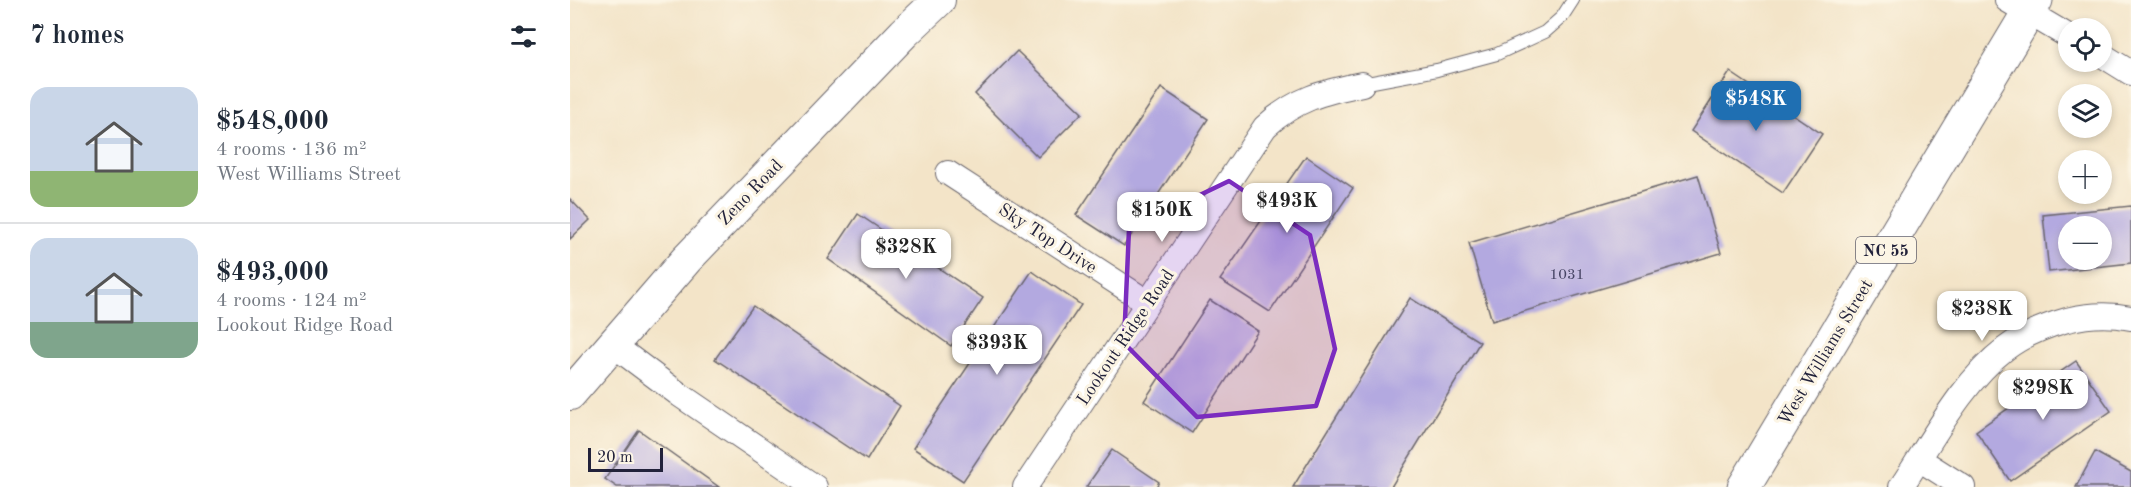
<!DOCTYPE html>
<html lang="en">
<head>
<meta charset="utf-8">
<style>
	:root { --surface:#fff; --page:#f6f6f7; --text:#1f2937; --muted:#747a83; --line:#e0e1e3; --accent:#1f6fb2 }
	body { margin:0; font-family:"Old Standard TT",serif; background:var(--page); color:var(--text); height:100vh; display:flex; flex-direction:column; font-size:22px; white-space:nowrap }
	* { box-sizing:border-box; margin:0 }
	p { font-size:20px; color:var(--muted) }
	.icon { flex:none; width:33px; height:33px; fill:none; stroke:currentColor; stroke-width:2; stroke-linecap:round; stroke-linejoin:round }
	.map { position:relative; flex:1; overflow:hidden }
	.sheet { display:flex; flex-direction:column; background:var(--surface); width:570px }
	.sheet>* { flex:none }
	.tools { position:absolute; left:1488px; top:18px; display:grid; gap:12px }
	.tools a { display:grid; place-items:center; width:54px; height:54px; border-radius:50%; background:var(--surface); box-shadow:0 3px 9px #0003; font-size:30px }
	.scale { position:absolute; left:18px; bottom:15px; width:75px; box-sizing:border-box; padding-left:6px; border:3px solid #22223b; border-top:0; font-size:16px; line-height:21px; white-space:nowrap; color:#22223b; -webkit-text-stroke:4px #fcf5e5; paint-order:stroke }
	.price { position:absolute; translate:-50% -51px; padding:0 14px; border-radius:12px; background:#fff; color:#222; font-size:20px; line-height:39px; filter:drop-shadow(0 2px 3px #0008) }
	.price::after { content:''; position:absolute; left:50%; top:36px; width:18px; height:14px; margin-left:-9px; background:inherit; clip-path:polygon(0 0,100% 0,50% 100%) }
	.price.current { background:var(--accent); color:#fff }
	ul { padding:0; list-style:none }
	li { display:flex; align-items:center; gap:18px; height:150px; padding:0 30px }
	li+li { border-top:2px solid var(--line) }
	li span { display:grid; place-items:center; flex:none; width:168px; height:120px; border-radius:18px; color:#555 }
	li>.icon { margin-inline-start:auto }
	span .icon { width:72px; height:72px; fill:#fffc; stroke-width:1 }
	li b { font-size:26px }
	h2 { display:flex; justify-content:space-between; align-items:center; height:72px; padding:0 30px; font-size:26px }
	main { display:flex; flex:1; min-height:0 }
	.map>svg:first-child { display:block }
	.building { fill:#b3a9e0; fill-rule:evenodd }
	.lines { fill:none; stroke-linecap:round; stroke-linejoin:round }
	.service-casing { stroke:#6b666c; stroke-width:14 }
	.minor-casing { stroke:#6b666c; stroke-width:26 }
	.tertiary-casing { stroke:#6b666c; stroke-width:34 }
	.primary-casing { stroke:#6b666c; stroke-width:35 }
	.service { stroke:#fff; stroke-width:12 }
	.minor { stroke:#fff; stroke-width:24 }
	.tertiary { stroke:#fff; stroke-width:32 }
	.primary { stroke:#fff; stroke-width:33 }
	.marked { fill:#7b2cbf; fill-opacity:0.2; stroke:#7b2cbf; stroke-width:4.5; stroke-linejoin:round }
	.labels { text-anchor:middle; stroke-width:6; stroke-linejoin:round; paint-order:stroke }
	.number-label { font-size:15px; fill:#464464 }
	.shield { fill:#fcf5e5; stroke:#63616e; stroke-width:1.5 }
	.shield-label { font-size:16px; font-weight:bold; fill:#22223b }
	.street-label { font-size:18px; fill:#22223b; stroke:#fcf5e5 }
</style>
</head>
<body>
<main>
<section class="sheet">
<h2>7 homes<svg class="icon" aria-label="filters" viewBox="0 0 24 24"><path d="M4 7h16M4 17h16"/><circle cx="9" cy="7" r="2"/><circle cx="15" cy="17" r="2"/></svg></h2>
<ul>
<li><span style="background:linear-gradient(#c9d6e8 70%,#8fb573 0)"><svg class="icon" aria-label="home" viewBox="0 0 24 24"><path d="M3 11l9-7 9 7M6 9v11h12V9"/></svg></span><div><b>$548,000</b><p>4 rooms · 136 m²</p><p>West Williams Street</p></div></li>
<li><span style="background:linear-gradient(#c9d6e8 70%,#7fa58c 0)"><svg class="icon" aria-label="home" viewBox="0 0 24 24"><path d="M3 11l9-7 9 7M6 9v11h12V9"/></svg></span><div><b>$493,000</b><p>4 rooms · 124 m²</p><p>Lookout Ridge Road</p></div></li>
</ul>
</section>
<div class="map">
<svg width="1561" height="487" viewBox="0 0 1561 487">
	<rect width="100%" height="100%" fill="#fcf5e5"/>
	<filter id="ink" filterUnits="userSpaceOnUse"><feTurbulence type="fractalNoise" baseFrequency=".0167" numOctaves="2"/><feDisplacementMap in="SourceGraphic" scale="12" xChannelSelector="R" yChannelSelector="G"/><feConvolveMatrix kernelMatrix="1 2 1 2 8 2 1 2 1" color-interpolation-filters="sRGB"/></filter>
	<filter id="wash" filterUnits="userSpaceOnUse"><feTurbulence type="fractalNoise" baseFrequency=".008" numOctaves="4" result="noise"/><feDisplacementMap in="SourceGraphic" scale="24" xChannelSelector="R" yChannelSelector="G"/><feGaussianBlur stdDeviation="1.35" result="paint"/><feColorMatrix in="noise" values="0 0 0 0 0 0 0 0 0 0 0 0 0 0 0 0 0 1.4 0 .05"/><feComposite in="paint" operator="in"/></filter>
	<g filter="url(#wash)">
		<rect width="100%" height="100%" fill="#f3e4c8"/>
		<g id="blocks">
			<path class="building" d="M447 51 512 113 468 157 405 94Z
				M1160 72 1252 134 1213 193 1121 131Z
				M591 88 638 119 554 246 506 215Z
				M736 156 783 188 700 312 650 280Z
				M1128 175 1151 253 922 321 899 243Z
				M0 199 20 220 0 239Z
				M1561 206V263L1479 272 1473 215ZM1498 226H1532V260H1498Z
				M288 214 413 298 381 346 258 259Z
				M462 271 511 305 393 481 343 448Z
				M840 298 910 342 821 487H723Z
				M640 300 688 331 622 433 574 401Z
				M183 306 330 406 297 460 145 359Z
				M1506 361 1541 411 1440 481 1406 431Z
				M69 430 149 487H47L35 479Z
				M542 450 589 482 586 487H516Z
				M1525 452 1561 472V487H1506Z"/>
		</g>
	</g>
	<g filter="url(#ink)">
		<use href="#blocks" fill-opacity="0" stroke="#6b666c" stroke-width="1.5"/>
		<g class="lines">
			<g class="service-casing">
				<path id="service" d="M792 84 867 70 927 54 975 32 992 17 1003 0"/>
			</g>
			<g class="minor-casing">
				<path id="minor" d="M1437 0 1498 36
					M1532 55 1561 73
					M378 173 577 302
					M42 344 110 395 245 487
					M1349 459 1393 487
					M455 487 695 127C725 99 753 92 792 84
					M1331 487C1361 442 1392 382 1435 349 1453 335 1476 326 1497 320 1517 315 1541 314 1561 318"/>
			</g>
			<g class="tertiary-casing">
				<path id="tertiary" d="M0 394 116 260 334 33 369 0"/>
			</g>
			<g class="primary-casing">
				<path id="primary" d="M1174 487 1466 0"/>
			</g>
			<use href="#service" class="service"/>
			<use href="#minor" class="minor"/>
			<use href="#tertiary" class="tertiary"/>
			<use href="#primary" class="primary"/>
		</g>
	</g>
	<path class="marked" d="M659 181 740 235 765 349 746 406 627 417 554 343 559 229Z"/>
	<g class="labels">
		<g class="number-label">
			<text x="997" y="279">1031</text>
		</g>
		<rect class="shield" x="1286" y="237" width="60" height="26" rx="4.5"/>
		<g class="shield-label">
			<text x="1316" y="256">NC 55</text>
		</g>
		<g class="street-label">
			<text transform="translate(180 192) rotate(-46)" y="6">Zeno Road</text>
			<text transform="translate(478 238) rotate(33)" y="6">Sky Top Drive</text>
			<text transform="translate(555 337) rotate(-56)" y="6">Lookout Ridge Road</text>
			<text transform="translate(1255 352) rotate(-59)" y="6">West Williams Street</text>
		</g>
	</g>
</svg>
<div class="tools">
<a><svg class="icon" aria-label="locate" viewBox="0 0 24 24"><circle cx="12" cy="12" r="6"/><path d="M12 2v4M12 18v4M2 12h4M18 12h4"/></svg></a>
<a><svg class="icon" aria-label="layers" viewBox="0 0 24 24"><path d="M12 4l9 5-9 5-9-5zM3 14l9 5 9-5"/></svg></a>
<a>+</a>
<a>−</a>
</div>
<div class="scale">20 m</div>
<b class="price current" style="left:1186px;top:132px">$548K</b>
<b class="price" style="left:717px;top:234px">$493K</b>
<b class="price" style="left:592px;top:243px">$150K</b>
<b class="price" style="left:336px;top:280px">$328K</b>
<b class="price" style="left:1412px;top:342px">$238K</b>
<b class="price" style="left:427px;top:376px">$393K</b>
<b class="price" style="left:1473px;top:421px">$298K</b>
</div>
</main>
</body>
</html>
